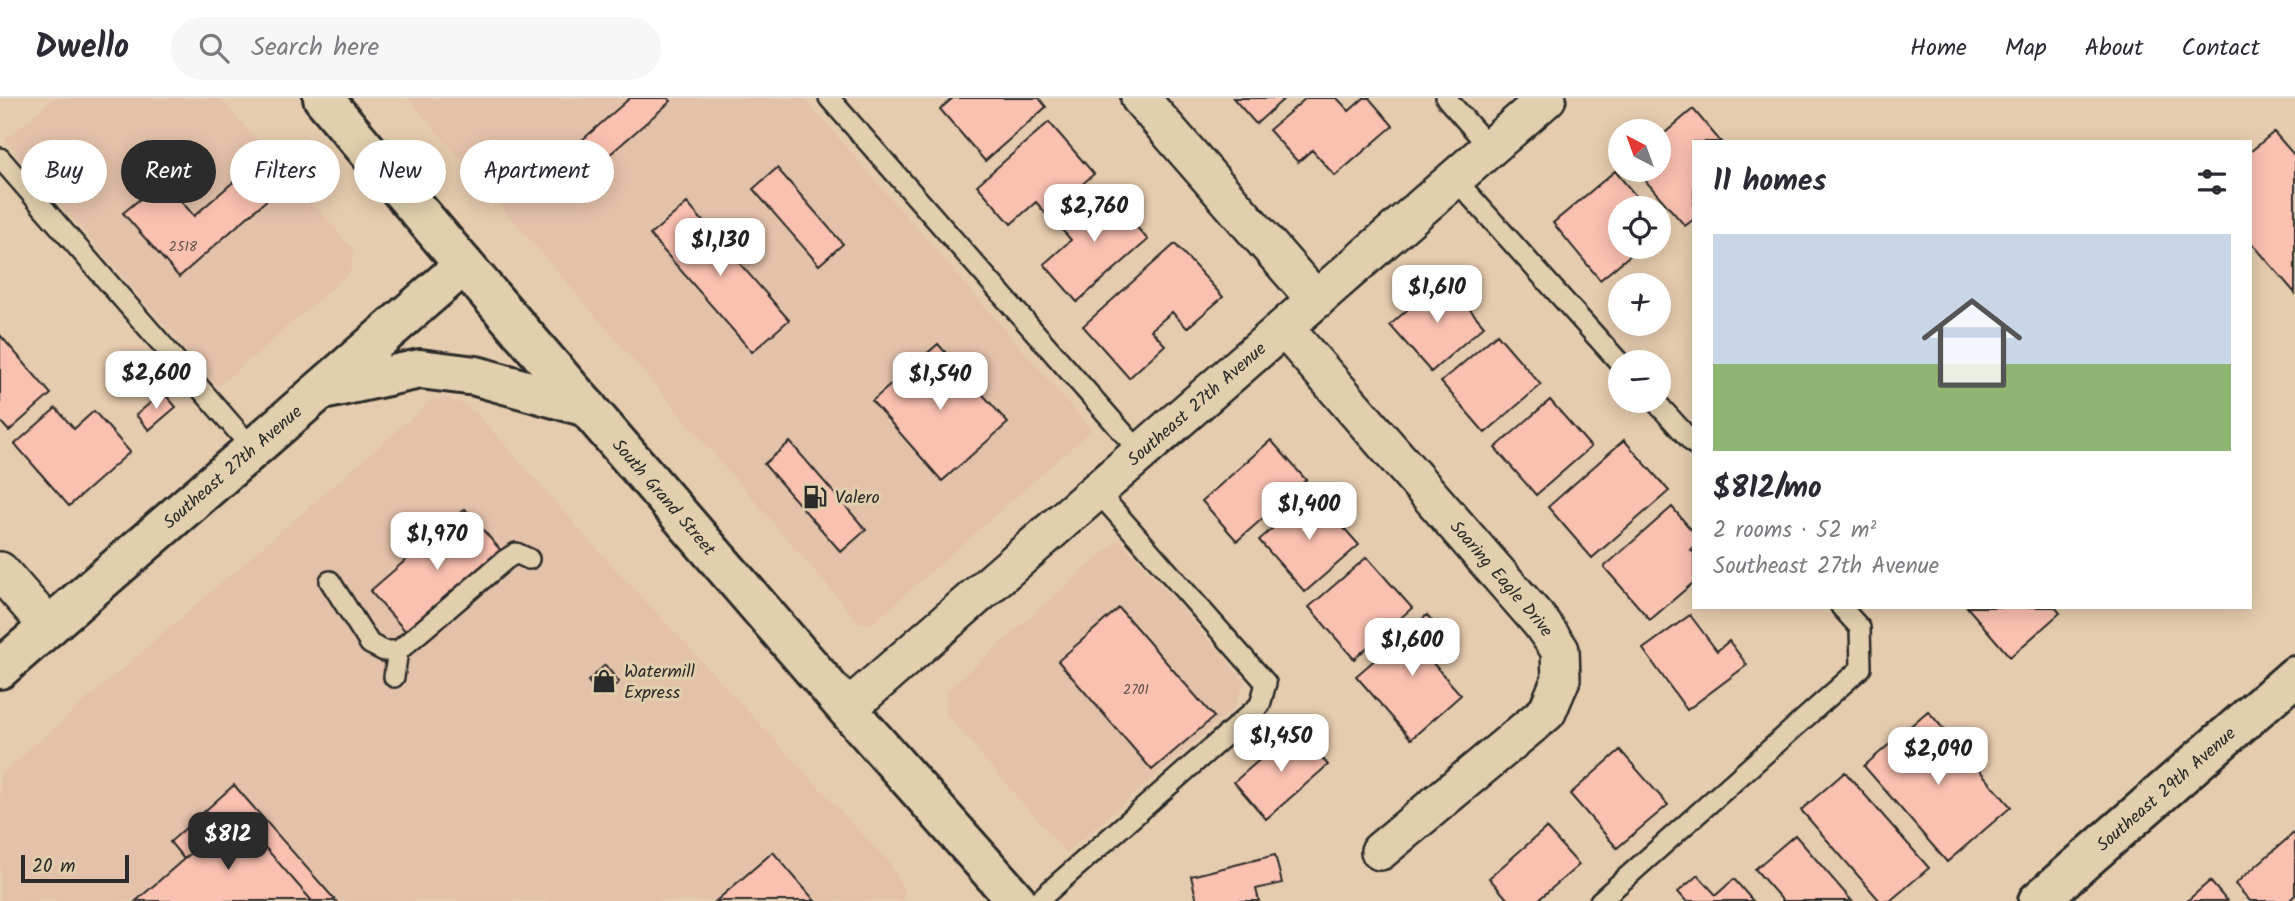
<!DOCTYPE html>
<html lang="en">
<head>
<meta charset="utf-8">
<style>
	:root { --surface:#fff; --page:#f7f7f7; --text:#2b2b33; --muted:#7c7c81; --line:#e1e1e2; --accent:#2b2b2b }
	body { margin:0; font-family:Kalam,sans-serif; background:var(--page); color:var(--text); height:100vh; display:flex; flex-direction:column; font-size:26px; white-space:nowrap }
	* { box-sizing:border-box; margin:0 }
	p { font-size:23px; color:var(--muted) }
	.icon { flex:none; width:38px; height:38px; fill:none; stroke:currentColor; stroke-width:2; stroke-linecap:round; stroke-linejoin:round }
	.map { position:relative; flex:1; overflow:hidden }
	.drawer { position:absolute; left:1692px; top:42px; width:560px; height:469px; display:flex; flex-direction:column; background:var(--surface); border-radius:0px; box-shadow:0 4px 18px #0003 }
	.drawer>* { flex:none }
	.hud { position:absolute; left:21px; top:42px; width:665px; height:63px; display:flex; gap:14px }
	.needle { width:46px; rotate:319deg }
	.controls { position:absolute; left:1608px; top:21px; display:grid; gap:14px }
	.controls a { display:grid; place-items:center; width:63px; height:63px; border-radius:50%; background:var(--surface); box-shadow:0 4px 18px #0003; font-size:35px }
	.scale { position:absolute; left:21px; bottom:18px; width:108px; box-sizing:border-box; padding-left:7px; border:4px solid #2b2b2b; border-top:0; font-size:19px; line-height:24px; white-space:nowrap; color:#2b2b2b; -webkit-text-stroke:5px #e1cfad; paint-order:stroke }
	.price { position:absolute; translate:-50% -60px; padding:0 16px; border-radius:14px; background:#fff; color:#222; font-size:23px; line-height:46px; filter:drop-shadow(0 2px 4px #0008) }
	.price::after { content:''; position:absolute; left:50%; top:42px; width:21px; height:16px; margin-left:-10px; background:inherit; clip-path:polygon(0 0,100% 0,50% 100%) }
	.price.selected { background:var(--accent); color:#fff }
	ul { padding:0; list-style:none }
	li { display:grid; align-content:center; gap:14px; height:371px; padding:0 21px }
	li span { display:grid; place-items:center; height:217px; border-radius:0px; color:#555 }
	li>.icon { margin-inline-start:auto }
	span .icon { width:126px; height:126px; fill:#fffc; stroke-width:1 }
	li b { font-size:30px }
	h2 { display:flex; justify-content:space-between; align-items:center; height:84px; padding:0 21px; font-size:30px }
	.chip { padding:0 24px; border-radius:32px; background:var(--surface); box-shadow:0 4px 18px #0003; font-size:24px; line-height:63px }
	.chip.selected { background:var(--accent); color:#fff }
	header { display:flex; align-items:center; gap:42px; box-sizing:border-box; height:98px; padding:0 35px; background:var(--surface); border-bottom:2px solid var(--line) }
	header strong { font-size:33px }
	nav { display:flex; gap:38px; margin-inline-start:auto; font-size:24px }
	.search { width:490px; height:63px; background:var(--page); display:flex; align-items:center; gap:18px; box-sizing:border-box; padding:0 24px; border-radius:38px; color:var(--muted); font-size:26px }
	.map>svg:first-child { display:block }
	.built { fill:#e4c2aa }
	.building { fill:#fac0b0; stroke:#2b2b2b; stroke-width:2 }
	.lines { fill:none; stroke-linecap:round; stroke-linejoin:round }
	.lane-casing { stroke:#2b2b2b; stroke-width:24 }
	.street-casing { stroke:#2b2b2b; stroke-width:42 }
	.secondary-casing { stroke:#2b2b2b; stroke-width:44 }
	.lane { stroke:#e1cfad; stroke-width:19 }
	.street { stroke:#e1cfad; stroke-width:37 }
	.secondary { stroke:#e1cfad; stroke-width:38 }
	.labels { text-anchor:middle; stroke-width:6; stroke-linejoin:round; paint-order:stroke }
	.number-label { font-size:14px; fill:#5f504c }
	.street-label { font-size:18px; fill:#2b2b2b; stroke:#e1cfad }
	.poi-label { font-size:18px; fill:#2b2b2b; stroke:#e1cfad; text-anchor:start }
</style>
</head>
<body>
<header>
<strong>Dwello</strong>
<div class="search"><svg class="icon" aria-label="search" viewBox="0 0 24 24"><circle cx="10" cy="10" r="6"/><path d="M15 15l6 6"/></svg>Search here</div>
<nav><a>Home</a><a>Map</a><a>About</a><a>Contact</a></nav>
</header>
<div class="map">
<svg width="2295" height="803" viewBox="0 0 2295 803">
	<rect width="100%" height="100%" fill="#e6ccae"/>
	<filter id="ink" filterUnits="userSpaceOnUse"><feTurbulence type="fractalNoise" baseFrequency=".0143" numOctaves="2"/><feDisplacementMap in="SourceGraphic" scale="14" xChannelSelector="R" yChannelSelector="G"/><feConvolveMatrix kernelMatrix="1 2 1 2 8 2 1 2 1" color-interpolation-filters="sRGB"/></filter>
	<g filter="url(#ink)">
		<path class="built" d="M54 0H220L353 151 351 174 218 289 5 42Z
			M408 0H804L1092 332 873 525H859Z
			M444 300 460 304 476 314 588 441 891 767 904 791 903 803H0V677L433 301Z
			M1119 441 1245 583 1233 611 1066 755 946 616V593Z"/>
		<path class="building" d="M630 0H668L671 3 600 65 581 43Z
			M953 0H1039L1046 9 985 63 940 11Z
			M1233 0H1285L1256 26Z
			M1306 0H1337L1349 13 1364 0H1369L1393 28 1335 78 1312 52 1298 64 1269 32Z
			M1693 11 1721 44H1694V121L1685 128 1636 72H1659V40Z
			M1049 24 1094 76 1047 117 1036 104 1011 126 977 87Z
			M2274 34 2295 58V195L2250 143V54Z
			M254 66 277 93 179 179 123 115 163 82 194 118Z
			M777 70 843 146 819 167 753 91Z
			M1615 73 1646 110H1620V149H1640L1600 182 1553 125Z
			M1102 89 1148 142 1077 204 1044 166 1071 142 1058 127Z
			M687 105 789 222 752 254 650 137Z
			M1175 146 1223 199 1187 230 1172 214 1151 232 1165 247 1129 280 1083 228Z
			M1443 180 1484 228 1431 274 1390 227Z
			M1497 236 1541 287 1485 335 1441 284Z
			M0 237 51 296 9 333 0 323Z
			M938 246 1008 325 942 383 872 303Z
			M163 294 176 309 149 332 136 317Z
			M1550 302 1591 349 1536 397 1495 350Z
			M56 310 74 331 94 313 130 354 69 408 15 346Z
			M1271 342 1306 382 1237 443 1202 403Z
			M1624 342 1669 393 1592 460 1548 409Z
			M790 344 866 432 841 454 764 366Z
			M1313 395 1359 447 1305 494 1259 442Z
			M1672 409 1694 435V449L1691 452 1694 455V484L1650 522 1604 469Z
			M465 411 503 455 409 537 370 493Z
			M1367 459 1412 510 1354 561 1309 509Z
			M1967 509H2055L2060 515 2010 559Z
			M1119 510 1214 619 1152 672 1058 563Z
			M1427 517 1451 544 1430 562 1461 597 1411 641 1356 578Z
			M1690 517 1717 553 1729 543 1747 567 1687 612 1643 551Z
			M605 567 619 584 602 599 588 583Z
			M1928 613 2011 709 1947 764 1864 668Z
			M1296 630 1328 667 1266 721 1234 684Z
			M1620 652 1668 707 1617 750 1570 696Z
			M1845 674 1929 770 1890 803H1880L1801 712Z
			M234 687 336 803H312L236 716 184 761 170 744Z
			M236 716 312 803H136L184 761Z
			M1546 730 1579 767 1537 803H1509L1489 780Z
			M2295 734V797L2289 803H2250L2235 786Z
			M1795 737 1852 803H1783L1755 771Z
			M773 754 815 803H716Z
			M1275 757 1282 785 1256 791 1259 803H1197L1191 778Z
			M1698 777 1716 797 1734 781 1753 803H1686L1678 794Z
			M2210 783 2227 803H2187Z"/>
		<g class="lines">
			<g class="lane-casing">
				<path id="lane" d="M829 0 1141 355
					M1446 0 1490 50
					M0 60 253 351
					M1455 81 1620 265
					M1655 303 1694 346
					M330 483 370 546 384 553H398L505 462 516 455 529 461
					M394 579 398 553
					M1038 803 1260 607 1266 585 1097 393
					M1600 803 1861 570 1860 530 1841 509"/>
			</g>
			<g class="street-casing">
				<g id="street">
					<path d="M1140 0 1316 202"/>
					<path id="s1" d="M1284 230 1541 525 1560 552 1561 581 1547 614 1380 753"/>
					<path d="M0 473 49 529"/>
					<path id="s2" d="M847 611 1547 0"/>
				</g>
			</g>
			<g class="secondary-casing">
				<g id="secondary">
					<path id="s3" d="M323 0 464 167 847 611 1017 803"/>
					<path d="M323 292 420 271 476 278 587 309"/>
					<path id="s4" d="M0 571 464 167"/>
					<path id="s5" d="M2038 803 2295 578"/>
				</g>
			</g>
			<use href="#lane" class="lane"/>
			<use href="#street" class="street"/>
			<use href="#secondary" class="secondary"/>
		</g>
	</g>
	<defs>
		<g id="fuel-bare" transform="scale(1.89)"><path d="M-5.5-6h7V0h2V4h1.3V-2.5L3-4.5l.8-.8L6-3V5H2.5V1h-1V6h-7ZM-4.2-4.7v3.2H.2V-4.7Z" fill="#2b2b2b" stroke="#e1cfad" stroke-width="2.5" paint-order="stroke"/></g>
		<g id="shop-bare" transform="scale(1.89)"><path d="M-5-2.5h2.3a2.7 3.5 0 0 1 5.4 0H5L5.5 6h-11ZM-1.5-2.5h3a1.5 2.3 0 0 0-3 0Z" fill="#2b2b2b" stroke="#e1cfad" stroke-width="2.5" paint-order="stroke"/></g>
	</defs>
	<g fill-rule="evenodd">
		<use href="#fuel-bare" x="815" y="399"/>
		<use href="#shop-bare" x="604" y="583"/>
	</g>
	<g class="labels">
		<g class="number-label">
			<text x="183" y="153">2518</text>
			<text x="1136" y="596">2701</text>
		</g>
		<g class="street-label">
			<text dy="6" stroke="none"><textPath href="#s2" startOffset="464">Southeast 27th Avenue</textPath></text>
			<text dy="6" stroke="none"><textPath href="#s4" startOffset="308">Southeast 27th Avenue</textPath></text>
			<text dy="6" stroke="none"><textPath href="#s3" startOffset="525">South Grand Street</textPath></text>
			<text dy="6" stroke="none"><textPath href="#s1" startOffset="332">Soaring Eagle Drive</textPath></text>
			<text dy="6" stroke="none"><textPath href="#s5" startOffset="170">Southeast 29th Avenue</textPath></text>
		</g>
		<g class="poi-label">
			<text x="835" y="405">Valero</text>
			<text x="624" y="579">Watermill<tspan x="624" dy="21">Express</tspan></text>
		</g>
	</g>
</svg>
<div class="controls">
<a><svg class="needle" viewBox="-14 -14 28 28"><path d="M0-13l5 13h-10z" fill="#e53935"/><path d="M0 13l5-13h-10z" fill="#7c7c81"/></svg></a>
<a><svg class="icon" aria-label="locate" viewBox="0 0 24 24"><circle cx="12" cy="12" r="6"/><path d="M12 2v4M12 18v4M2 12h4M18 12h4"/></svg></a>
<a>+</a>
<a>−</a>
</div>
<div class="scale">20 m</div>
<b class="price" style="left:1094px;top:146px">$2,760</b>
<b class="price" style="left:720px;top:180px">$1,130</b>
<b class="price" style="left:1437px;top:227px">$1,610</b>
<b class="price" style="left:156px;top:313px">$2,600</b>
<b class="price" style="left:940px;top:314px">$1,540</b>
<b class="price" style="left:1309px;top:444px">$1,400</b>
<b class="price" style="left:437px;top:474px">$1,970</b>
<b class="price" style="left:1412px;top:580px">$1,600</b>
<b class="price" style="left:1281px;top:676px">$1,450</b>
<b class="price" style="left:1938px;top:689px">$2,090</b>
<b class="price selected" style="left:228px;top:774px">$812</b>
<div class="hud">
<a class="chip">Buy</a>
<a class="chip selected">Rent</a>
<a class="chip">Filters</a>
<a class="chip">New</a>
<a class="chip">Apartment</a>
</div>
<section class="drawer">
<h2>11 homes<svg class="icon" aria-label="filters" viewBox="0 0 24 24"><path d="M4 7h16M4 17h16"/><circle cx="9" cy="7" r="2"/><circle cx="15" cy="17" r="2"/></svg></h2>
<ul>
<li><span style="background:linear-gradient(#c9d6e8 60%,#8fb573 0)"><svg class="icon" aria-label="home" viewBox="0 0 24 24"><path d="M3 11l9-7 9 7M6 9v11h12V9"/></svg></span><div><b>$812/mo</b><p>2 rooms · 52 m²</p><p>Southeast 27th Avenue</p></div></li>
</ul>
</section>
</div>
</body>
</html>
